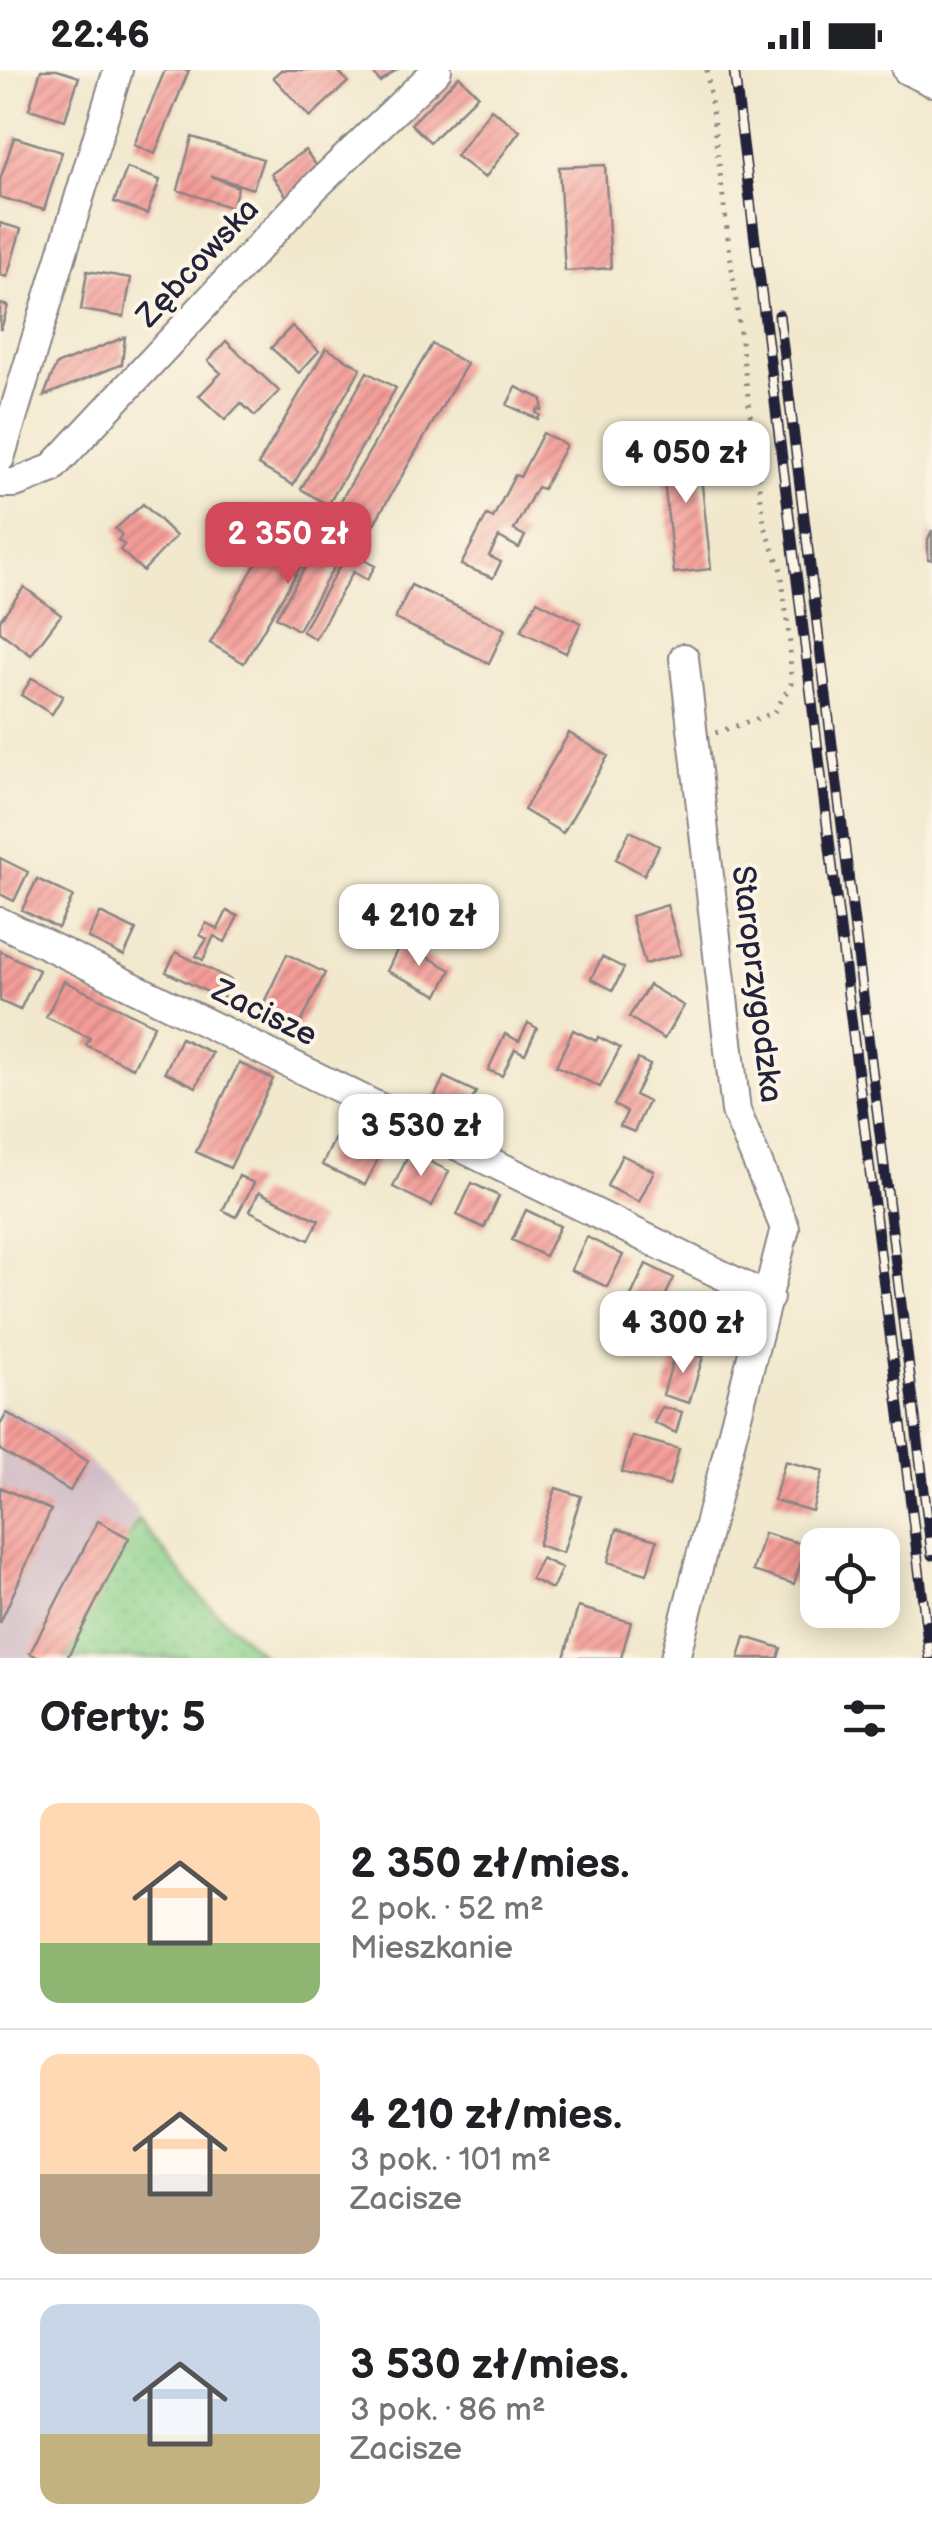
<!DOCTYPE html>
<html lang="pl">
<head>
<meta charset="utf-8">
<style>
	:root { --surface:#fff; --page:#f6f6f6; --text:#202124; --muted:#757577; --line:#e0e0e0; --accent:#d1495b }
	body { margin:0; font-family:"Balsamiq Sans",sans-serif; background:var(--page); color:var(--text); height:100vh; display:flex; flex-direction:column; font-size:38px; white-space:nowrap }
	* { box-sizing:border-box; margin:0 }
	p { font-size:32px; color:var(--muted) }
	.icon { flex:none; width:55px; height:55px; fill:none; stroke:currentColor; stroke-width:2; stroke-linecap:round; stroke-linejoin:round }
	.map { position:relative; height:1588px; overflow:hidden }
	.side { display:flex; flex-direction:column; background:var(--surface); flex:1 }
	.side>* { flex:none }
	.tools { position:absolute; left:800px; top:1458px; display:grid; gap:20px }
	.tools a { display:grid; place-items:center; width:100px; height:100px; border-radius:20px; background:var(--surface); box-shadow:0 5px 25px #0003; font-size:50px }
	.price { position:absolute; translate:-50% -85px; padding:0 22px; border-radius:20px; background:#fff; color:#222; font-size:32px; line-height:65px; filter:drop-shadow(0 2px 5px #0008) }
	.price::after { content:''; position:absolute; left:50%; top:60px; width:30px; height:22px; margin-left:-15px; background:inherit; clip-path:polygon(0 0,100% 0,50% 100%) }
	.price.active { background:var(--accent); color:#fff }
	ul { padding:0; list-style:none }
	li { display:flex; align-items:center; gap:30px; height:250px; padding:0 40px }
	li+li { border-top:2px solid var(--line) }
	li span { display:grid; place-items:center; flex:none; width:280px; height:200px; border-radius:20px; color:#555 }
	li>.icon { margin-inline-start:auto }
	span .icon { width:120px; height:120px; fill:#fffc; stroke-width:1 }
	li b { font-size:42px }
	h2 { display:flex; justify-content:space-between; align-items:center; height:120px; padding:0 40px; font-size:42px }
	.status { display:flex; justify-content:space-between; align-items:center; height:70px; padding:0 50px; background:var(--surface); direction:ltr }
	.status svg { height:28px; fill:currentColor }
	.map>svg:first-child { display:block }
	.industrial { fill:#d2bdc7 }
	.garden { fill:url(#garden-dots); stroke:#567963; stroke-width:2.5 }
	.building { fill:url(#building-hatch) }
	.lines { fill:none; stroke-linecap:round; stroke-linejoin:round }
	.minor-casing { stroke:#8a8584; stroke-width:32 }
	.path { stroke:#8a8584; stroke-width:5; stroke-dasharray:2.5 8; stroke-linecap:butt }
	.minor { stroke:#fff; stroke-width:28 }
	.rail-casing { stroke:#22223b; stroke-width:11 }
	.rail { stroke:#fcf5e5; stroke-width:8; stroke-dasharray:22; stroke-linecap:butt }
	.labels { text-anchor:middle; stroke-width:8; stroke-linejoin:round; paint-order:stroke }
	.street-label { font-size:32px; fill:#22223b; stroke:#fcf5e5 }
</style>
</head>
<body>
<div class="status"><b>22:46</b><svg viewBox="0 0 49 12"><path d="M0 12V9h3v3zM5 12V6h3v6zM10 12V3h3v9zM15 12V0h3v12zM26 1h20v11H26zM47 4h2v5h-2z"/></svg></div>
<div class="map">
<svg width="932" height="1588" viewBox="0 0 932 1588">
	<defs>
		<pattern id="garden-dots" width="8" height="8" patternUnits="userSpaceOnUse" patternTransform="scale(2.5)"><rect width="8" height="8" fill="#8ad08b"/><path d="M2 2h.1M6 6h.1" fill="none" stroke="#77b279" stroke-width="1.8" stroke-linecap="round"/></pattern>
		<pattern id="building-hatch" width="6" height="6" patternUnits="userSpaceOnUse" patternTransform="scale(2.5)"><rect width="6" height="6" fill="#f59c98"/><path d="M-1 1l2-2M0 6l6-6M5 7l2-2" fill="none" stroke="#c67f7d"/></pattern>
	</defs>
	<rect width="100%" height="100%" fill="#fcf5e5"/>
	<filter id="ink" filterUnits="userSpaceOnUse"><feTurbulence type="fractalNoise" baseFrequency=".01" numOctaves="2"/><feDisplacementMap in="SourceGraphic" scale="20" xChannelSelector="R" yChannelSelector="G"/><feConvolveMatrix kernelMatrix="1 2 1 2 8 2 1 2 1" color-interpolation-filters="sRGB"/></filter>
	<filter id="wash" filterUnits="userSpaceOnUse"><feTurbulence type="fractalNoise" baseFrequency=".0048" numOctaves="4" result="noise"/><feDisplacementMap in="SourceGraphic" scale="40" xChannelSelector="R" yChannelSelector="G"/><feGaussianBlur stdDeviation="2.25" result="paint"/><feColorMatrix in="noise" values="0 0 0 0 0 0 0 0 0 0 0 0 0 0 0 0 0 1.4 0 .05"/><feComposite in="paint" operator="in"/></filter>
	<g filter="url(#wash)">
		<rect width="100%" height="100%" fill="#f1e8cd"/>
		<path class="industrial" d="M0 1335 52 1362 81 1384 139 1442 63 1588H0Z"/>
		<path class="garden" d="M138 1449 202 1529 266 1588H65Z"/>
		<g id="blocks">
			<path class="building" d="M41 0H57L79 7 65 50 29 39Z
				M165 0H189L155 84 134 75Z
				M281 0H337L348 12 310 47 273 7Z
				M371 0H396L380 12Z
				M459 6 478 25 430 72 411 54Z
				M491 39 520 61 485 108 456 86Z
				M14 67 62 82 44 140 0 127V110Z
				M192 67 263 89 253 119 211 106 238 117 232 138 178 120Z
				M305 80 324 106 290 131 271 104Z
				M605 95 611 198 565 201 559 97Z
				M127 98 160 110 147 144 114 132Z
				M0 153 21 159 7 207 0 205Z
				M87 201 131 208 124 247 81 240Z
				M0 234 8 236 1 259H0Z
				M292 256 319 281 299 303 271 278Z
				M125 267 122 294 44 326 56 295Z
				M226 271 279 321 255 346 241 333 225 350 199 326 221 303 208 291Z
				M432 274 467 294 371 459 336 439Z
				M326 278 361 298 293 415 258 395Z
				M367 302 396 318 328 435 301 419Z
				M516 317 542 329V340L538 339 536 343 540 345 538 349 507 335Z
				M543 363 566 375 543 419 537 417 514 460 525 466 519 478 499 467 489 486 501 492 493 508 461 495 487 445 493 448 515 405 520 407Z
				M697 369 711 499 674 503 660 373Z
				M143 434 176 466 143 501 120 480 124 475 118 470 122 465 115 459Z
				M284 445 375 496 367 510 353 502 315 569 302 561 341 494 337 492 298 560 276 547 315 480 311 478 244 593 210 573Z
				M932 460V490L928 489V469Z
				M411 515 505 559 489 593 395 549Z
				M24 517 61 545 31 585 0 562V550Z
				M537 531 581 553 566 583 521 561Z
				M32 608 63 626 52 644 21 625Z
				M569 663 608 686 563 763 524 740Z
				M630 761 659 776 644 805 616 789Z
				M0 788 28 802 14 831 0 824Z
				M37 809 73 826 58 858 22 840Z
				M667 835 681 884 645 894 631 846Z
				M227 841 238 846 225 872 214 866 203 890 196 886 207 869 200 865 206 853 218 859Z
				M100 843 136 860 124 886 88 868Z
				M401 872 451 900 438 925 387 901Z
				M0 881 39 900 20 940 0 931Z
				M176 882 231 910 222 929 166 902Z
				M287 884 325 903 298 959 260 941Z
				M602 887 624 898 613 920 591 909Z
				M64 911 154 955 133 998 86 975 90 968 46 947Z
				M649 915 684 936 664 969 629 947Z
				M528 953 537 958 525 984 515 979 502 1006 488 1000 505 964 519 971Z
				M573 960 596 971 598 967 620 978 600 1017 556 996Z
				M181 968 212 983 196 1017 165 1002Z
				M638 989 650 995 635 1025 648 1032 634 1062 620 1056 627 1042 614 1035Z
				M239 993 273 1009 230 1098 196 1082Z
				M444 1007 476 1022 459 1056 428 1041Z
				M338 1062 381 1083 365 1115 322 1095Z
				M410 1082 449 1101 432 1136 393 1117Z
				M622 1085 654 1101 639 1132 607 1116Z
				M239 1106 254 1113 236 1147 223 1140Z
				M472 1113 499 1126 484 1158 457 1145Z
				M259 1122 319 1150 309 1170 250 1141Z
				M526 1140 560 1156 545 1186 512 1170Z
				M587 1167 623 1185 607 1217 571 1200Z
				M646 1194 674 1208 658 1241 630 1228Z
				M676 1279 703 1287 689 1333 663 1325Z
				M662 1337 682 1342 676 1363 654 1353Z
				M7 1343 88 1391 70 1421 0 1380V1355Z
				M632 1366 679 1379 669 1416 622 1402Z
				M785 1391 823 1401 812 1441 774 1430Z
				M0 1417 51 1440 0 1553Z
				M556 1418 581 1426 563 1483 538 1475Z
				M98 1451 129 1468 67 1588H39L30 1583Z
				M617 1459 657 1470 647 1504 608 1492Z
				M764 1463 806 1475 794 1514 753 1501Z
				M541 1488 562 1498 552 1519 531 1509Z
				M578 1537 631 1552 621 1588H564Z
				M745 1567 781 1578 778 1588H739Z"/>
		</g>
	</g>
	<g filter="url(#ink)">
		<use href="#blocks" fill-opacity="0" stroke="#8a8584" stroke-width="2.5"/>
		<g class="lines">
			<g class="minor-casing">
				<path id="minor" d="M907 0 932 12
					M0 388 118 0
					M0 413H15L51 399 314 118 437 0
					M0 852 769 1228
					M675 1588 785 1158 736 1041 684 588"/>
			</g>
			<path class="path" d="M707 0 764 454 781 500 790 574 791 614 774 643 715 663"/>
			<use href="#minor" class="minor"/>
			<g class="rail-casing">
				<path id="rail" d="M734 0 930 1588
					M779 245 932 1485"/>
			</g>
			<use href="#rail" class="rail"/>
		</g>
	</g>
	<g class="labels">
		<g class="street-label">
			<text transform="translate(197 192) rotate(-47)" y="11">Zębcowska</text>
			<text transform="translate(758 914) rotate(83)" y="11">Staroprzygodzka</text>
			<text transform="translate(265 942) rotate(26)" y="11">Zacisze</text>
		</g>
	</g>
</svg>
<div class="tools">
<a><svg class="icon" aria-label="locate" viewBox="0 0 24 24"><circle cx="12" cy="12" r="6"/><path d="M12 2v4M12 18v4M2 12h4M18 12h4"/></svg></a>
</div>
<b class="price" style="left:686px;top:436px">4 050 zł</b>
<b class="price active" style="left:288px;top:517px">2 350 zł</b>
<b class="price" style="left:419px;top:899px">4 210 zł</b>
<b class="price" style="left:421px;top:1109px">3 530 zł</b>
<b class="price" style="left:683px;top:1306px">4 300 zł</b>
</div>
<section class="side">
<h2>Oferty: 5<svg class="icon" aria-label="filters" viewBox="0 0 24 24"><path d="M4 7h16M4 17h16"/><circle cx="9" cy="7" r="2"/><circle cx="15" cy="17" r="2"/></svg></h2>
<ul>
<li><span style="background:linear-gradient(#ffd9b3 70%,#8fb573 0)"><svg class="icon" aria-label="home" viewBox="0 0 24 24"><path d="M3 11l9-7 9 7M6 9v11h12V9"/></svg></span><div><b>2 350 zł/mies.</b><p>2 pok. · 52 m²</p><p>Mieszkanie</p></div></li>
<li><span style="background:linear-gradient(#ffd9b3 60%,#b9a48a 0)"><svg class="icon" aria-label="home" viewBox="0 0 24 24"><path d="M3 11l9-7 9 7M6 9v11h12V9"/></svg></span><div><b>4 210 zł/mies.</b><p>3 pok. · 101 m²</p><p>Zacisze</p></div></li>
<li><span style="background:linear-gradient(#c9d6e8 65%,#c2b280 0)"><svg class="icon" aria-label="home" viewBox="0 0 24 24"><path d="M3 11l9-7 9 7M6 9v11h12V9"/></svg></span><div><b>3 530 zł/mies.</b><p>3 pok. · 86 m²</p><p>Zacisze</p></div></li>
</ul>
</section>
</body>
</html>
